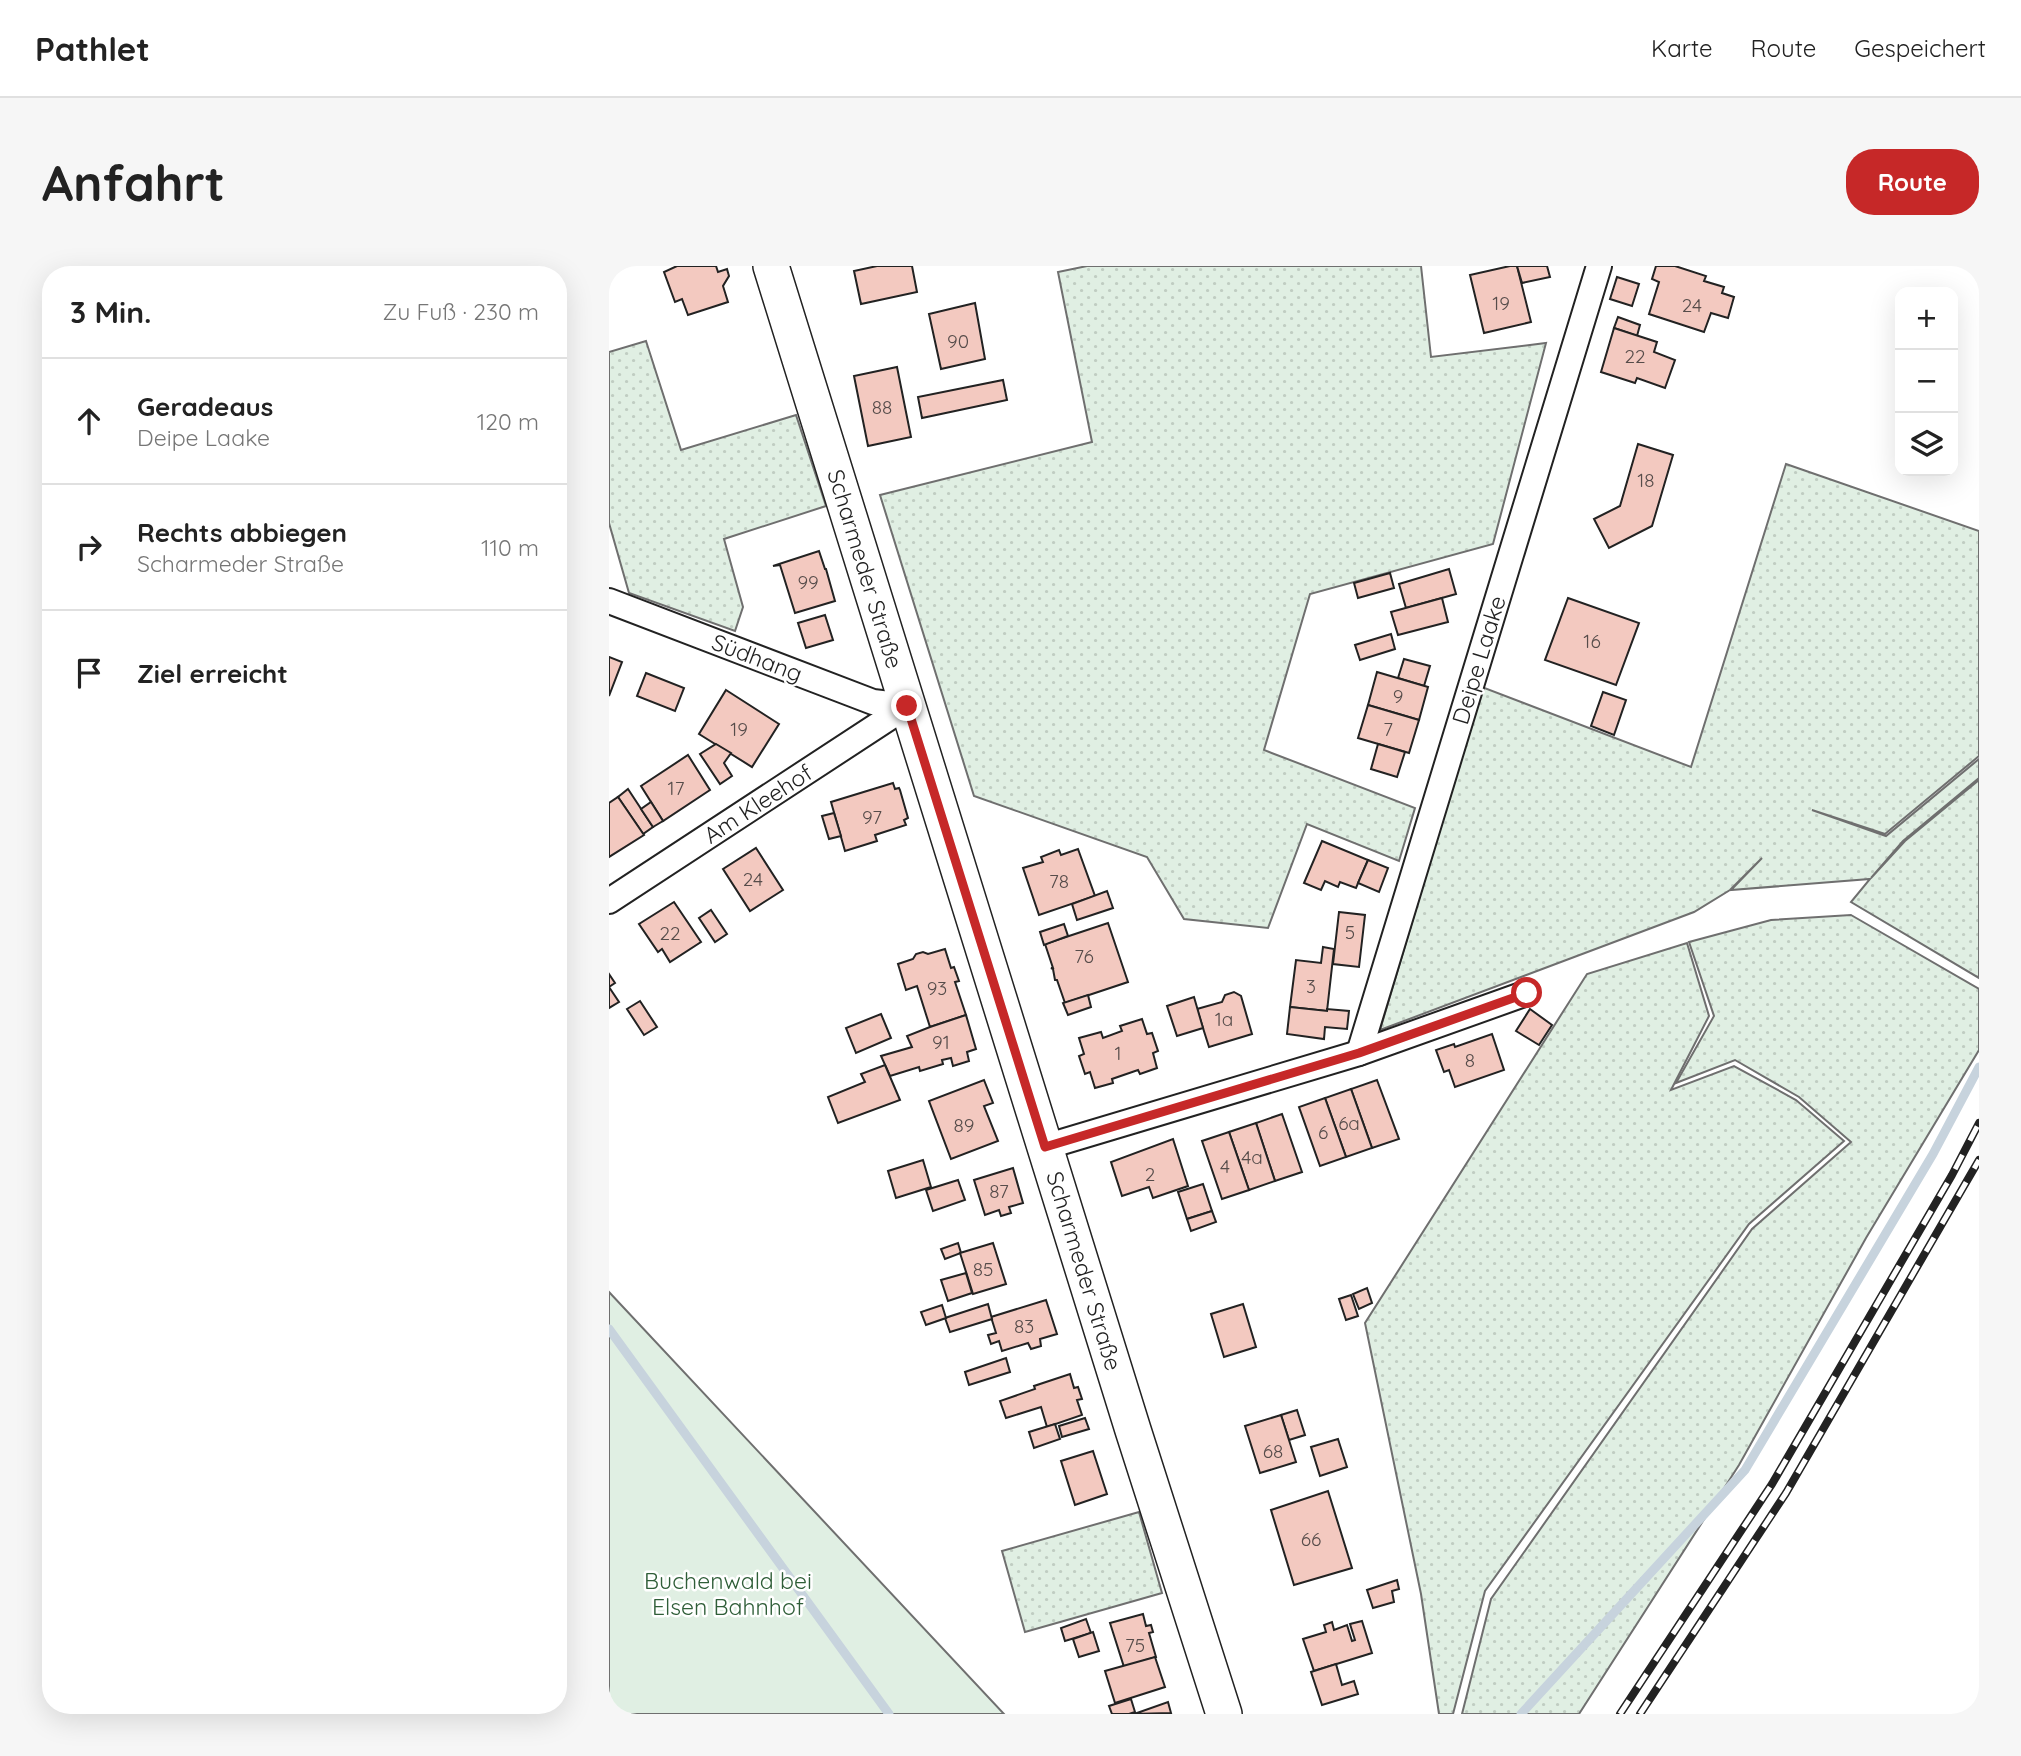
<!DOCTYPE html>
<html lang="de">
<head>
<meta charset="utf-8">
<style>
  :root { --surface:#fff; --page:#f6f6f6; --text:#222; --muted:#767676; --line:#e0e0e0; --accent:#c62828 }
  body { margin:0; font-family:Quicksand,sans-serif; background:var(--page); color:var(--text) }
  .controls { position:absolute; right:21px; top:21px; display:grid; overflow:hidden; border-radius:14px; box-shadow:0 7px 28px #0002 }
  .controls button { width:63px; height:63px; display:grid; place-items:center; padding:0; border:0; border-bottom:2px solid var(--line); background:var(--surface); color:var(--text); font:35px sans-serif }
  .stop { position:absolute; width:21px; height:21px; margin:-16px; border:5px solid #c62828; border-radius:50%; background:#fff }
  .stop.end { background:#c62828; border-color:#fff; box-shadow:0 2px 7px #0008 }
  .list { margin:0; padding:0; list-style:none }
  h2 { display:flex; justify-content:space-between; align-items:center; height:91px; margin:0; padding:0 28px; font-size:30px }
  h2 small { font-size:23px; font-weight:400; color:var(--muted) }
  .list li { display:grid; grid-template-columns:46px 1fr auto; gap:21px; align-items:center; box-sizing:border-box; height:126px; padding:0 28px; border-top:2px solid var(--line) }
  .list b { display:block; font-size:26px; white-space:nowrap }
  .list p { margin:0; font-size:23px; white-space:nowrap; color:var(--muted) }
  .list em { font-size:23px; font-style:normal; color:var(--muted) }
  .icon { flex:none; width:38px; height:38px; fill:none; stroke:currentColor; stroke-width:2; stroke-linecap:round; stroke-linejoin:round }
  .map { position:relative; flex:none; width:1370px; height:1448px; overflow:hidden; border-radius:28px }
  header { display:flex; align-items:center; gap:42px; box-sizing:border-box; height:98px; padding:0 35px; background:var(--surface); border-bottom:2px solid var(--line) }
  header strong { font-size:33px }
  nav { display:flex; gap:38px; margin-inline-start:auto; font-size:24px }
  .intro { display:flex; align-items:center; justify-content:space-between; box-sizing:border-box; height:168px; padding:0 42px }
  h1 { margin:0; font-size:49px }
  .button { padding:18px 32px; border-radius:28px; background:var(--accent); color:#fff; font-size:24px; font-weight:700 }
  main { display:flex; gap:42px; padding:0 42px }
  aside { flex:1; background:var(--surface); border-radius:28px; box-shadow:0 7px 28px #0002 }
  .map>svg:first-child { display:block }
  .grass { fill:url(#grass-dots); stroke:#6f6f6f; stroke-width:2 }
  .green { fill:#e0efe3; stroke:#6f6f6f; stroke-width:2 }
  .lines { fill:none; stroke-linecap:round; stroke-linejoin:round }
  .stream { stroke:#c7d3dd; stroke-width:9 }
  .building { fill:#f3c9c0; stroke:#222; stroke-width:2 }
  .street-casing { stroke:#222; stroke-width:28 }
  .secondary-casing { stroke:#222; stroke-width:38 }
  .street { stroke:#fff; stroke-width:24 }
  .secondary { stroke:#fff; stroke-width:35 }
  .rail-casing { stroke:#222; stroke-width:8 }
  .rail { stroke:#fff; stroke-width:5; stroke-dasharray:16; stroke-linecap:butt }
  .route { stroke:#c62828; stroke-width:9 }
  .labels { text-anchor:middle; stroke-width:5; stroke-linejoin:round; paint-order:stroke }
  .number-label { font-size:19px; fill:#564c4a }
  .street-label { font-size:23px; fill:#222; stroke:#fff }
  .park-label { font-size:23px; fill:#2f5e38; stroke:#fff }
</style>
</head>
<body>
<header>
<strong>Pathlet</strong>
<nav><a>Karte</a><a>Route</a><a>Gespeichert</a></nav>
</header>
<div class="intro"><h1>Anfahrt</h1><a class="button">Route</a></div>
<main>
<aside>
<h2>3 Min.<small>Zu Fuß · 230 m</small></h2>
<ul class="list">
<li><svg class="icon" aria-label="ahead" viewBox="0 0 24 24"><path d="M12 20V5M6 11l6-6 6 6"/></svg><div><b>Geradeaus</b><p>Deipe Laake</p></div><em>120 m</em></li>
<li><svg class="icon" aria-label="right" viewBox="0 0 24 24"><path d="M7 20v-9h11M14 6l5 5-5 5"/></svg><div><b>Rechts abbiegen</b><p>Scharmeder Straße</p></div><em>110 m</em></li>
<li><svg class="icon" aria-label="arrive" viewBox="0 0 24 24"><path d="M6 21V4h12l-3 4 3 4H6"/></svg><div><b>Ziel erreicht</b></div></li>
</ul>
</aside>
<div class="map">
<svg width="1370" height="1448" viewBox="0 0 1370 1448">
  <defs>
    <pattern id="grass-dots" width="8" height="8" patternUnits="userSpaceOnUse" patternTransform="scale(1.75)"><rect width="8" height="8" fill="#e0efe3"/><path d="M2 2h.1M6 6h.1" fill="none" stroke="#c0cdc2" stroke-width="1.8" stroke-linecap="round"/></pattern>
  </defs>
  <rect width="100%" height="100%" fill="#fff"/>
  <g class="grass">
    <polygon points="478,0 812,0 822,91 937,77 884,278 701,328 655,484 806,542 790,595 698,558 659,662 575,653 538,591 365,530 271,229 483,176 449,6"/>
    <polygon points="37,75 72,184 187,149 217,240 115,273 134,341 126,365 20,327 0,257 0,86"/>
    <polygon points="1177,198 1370,265 1370,490 1276,568 1203,544 1277,570 1370,493 1370,512 1294,575 1262,612 1296,575 1370,514 1370,712 1242,636 1261,613 1122,624 1153,592 1121,624 1085,646 771,764 873,421 1082,501"/>
    <polygon points="1242,649 1370,723 1370,784 1257,972 1130,1199 970,1448 853,1448 882,1333 1143,963 1242,876 1190,831 1126,794 1067,817 1105,750 1080,676 1162,654"/>
    <polygon points="1078,677 1100,750 1062,824 1125,800 1187,834 1235,875 1140,958 876,1325 844,1448 830,1448 812,1328 756,1057 978,708"/>
    <polygon points="530,1246 553,1327 416,1366 393,1285"/>
  </g>
  <polygon class="green" points="0,1026 395,1448 0,1448"/>
  <g class="lines">
    <g class="stream">
      <polyline points="0,1063 280,1448"/>
      <polyline points="912,1448 1136,1204 1324,888 1370,801"/>
    </g>
  </g>
  <g class="building">
    <polygon points="68,0 107,0 109,6 118,3 120,10 114,20 119,36 79,49 73,33 66,36 55,6"/>
    <polygon points="268,0 303,0 308,26 252,38 245,5"/>
    <polygon points="901,0 908,0 922,56 875,67 861,9"/>
    <polygon points="908,0 938,0 941,11 913,17"/>
    <polygon points="1047,0 1066,0 1097,10 1095,15 1115,21 1113,27 1125,31 1119,52 1102,47 1095,66 1040,48 1050,16 1043,13"/>
    <polygon points="1008,11 1030,18 1023,40 1001,33"/>
    <polygon points="366,37 376,93 332,103 320,48"/>
    <polygon points="1009,51 1031,59 1028,70 1005,62"/>
    <polygon points="1005,62 1048,76 1045,86 1066,94 1056,122 1028,112 1026,117 992,106"/>
    <polygon points="288,101 302,171 259,180 245,110"/>
    <polygon points="394,114 398,134 313,152 309,131"/>
    <polygon points="1029,178 1064,189 1043,260 1000,282 985,253 1011,240"/>
    <polygon points="210,285 216,303 217,303 226,335 186,347 171,299 164,300"/>
    <polygon points="840,303 847,328 797,342 790,318"/>
    <polygon points="781,307 785,322 749,332 745,317"/>
    <polygon points="833,332 839,356 789,369 782,346"/>
    <polygon points="959,332 1030,357 1007,419 936,394"/>
    <polygon points="216,349 224,374 197,382 189,357"/>
    <polygon points="782,368 786,383 751,394 746,379"/>
    <polygon points="0,391 13,396 0,430"/>
    <polygon points="795,393 821,400 815,420 789,412"/>
    <polygon points="768,406 819,421 810,454 759,439"/>
    <polygon points="37,407 75,422 66,445 28,430"/>
    <polygon points="117,424 170,458 143,501 90,468"/>
    <polygon points="994,426 1017,434 1005,469 982,460"/>
    <polygon points="759,439 810,454 800,487 749,472"/>
    <polygon points="107,478 122,487 115,497 123,510 111,518 91,488"/>
    <polygon points="769,478 796,486 788,511 762,503"/>
    <polygon points="79,489 101,524 54,555 32,520"/>
    <polygon points="284,517 286,523 290,522 291,524 299,552 295,554 297,559 266,569 268,575 236,585 222,536"/>
    <polygon points="19,523 44,561 34,568 9,531"/>
    <polygon points="9,531 35,569 0,591 0,537"/>
    <polygon points="42,536 54,555 44,561 32,543"/>
    <polygon points="225,547 232,570 220,573 213,550"/>
    <polygon points="713,575 759,594 747,622 731,616 729,621 716,615 712,624 695,617"/>
    <polygon points="147,582 174,624 141,645 114,603"/>
    <polygon points="469,583 486,630 430,649 414,602 434,596 432,591 450,584 452,589"/>
    <polygon points="759,594 779,602 770,626 749,617"/>
    <polygon points="498,625 504,642 468,654 463,638"/>
    <polygon points="65,636 92,676 61,696 53,683 49,686 30,658"/>
    <polygon points="102,644 118,668 106,676 90,652"/>
    <polygon points="730,646 756,649 750,701 724,698"/>
    <polygon points="499,657 519,716 456,737 448,714 446,714 444,703 442,702 444,702 436,678"/>
    <polygon points="455,658 459,670 435,679 431,666"/>
    <polygon points="714,681 725,683 718,745 681,741 687,694 712,697"/>
    <polygon points="336,683 342,702 345,701 350,715 346,716 357,749 321,761 308,720 297,724 289,698 304,693 307,688 314,686 319,688"/>
    <polygon points="0,708 6,717 0,721 10,736 0,742"/>
    <polygon points="625,726 632,730 643,768 600,781 588,743 613,736 616,729"/>
    <polygon points="479,729 482,741 459,749 454,737"/>
    <polygon points="585,731 594,762 568,770 558,740"/>
    <polygon points="31,735 48,761 35,769 18,743"/>
    <polygon points="681,741 718,745 718,743 740,745 738,763 716,761 715,773 678,768"/>
    <polygon points="921,743 943,759 930,779 907,765"/>
    <polygon points="272,748 282,772 247,787 237,762"/>
    <polygon points="357,749 367,783 358,786 360,795 344,800 342,792 333,794 334,798 311,805 310,801 281,810 272,790 303,781 298,770 321,761"/>
    <polygon points="533,753 538,768 543,767 549,785 544,787 548,802 531,808 529,804 503,813 504,817 486,822 481,806 476,808 470,790 475,788 470,772 492,766 494,772 513,765 511,760"/>
    <polygon points="883,768 895,804 846,821 840,804 835,806 827,784 845,778 846,781"/>
    <polygon points="276,799 291,834 229,857 219,831 256,816 252,808"/>
    <polygon points="375,814 384,837 375,840 389,875 342,893 320,835"/>
    <polygon points="768,814 790,873 763,882 742,823"/>
    <polygon points="742,823 763,882 737,891 716,832"/>
    <polygon points="716,832 737,891 711,900 690,841"/>
    <polygon points="673,848 693,906 666,915 647,857"/>
    <polygon points="647,857 666,915 640,924 620,866"/>
    <polygon points="620,866 640,924 613,933 593,875"/>
    <polygon points="564,873 579,920 544,932 540,921 513,930 502,896"/>
    <polygon points="314,894 322,921 287,932 279,905"/>
    <polygon points="404,902 414,937 400,941 402,947 392,950 390,944 376,949 365,914"/>
    <polygon points="349,914 356,934 324,945 317,924"/>
    <polygon points="594,918 603,945 578,953 569,926"/>
    <polygon points="603,945 607,956 582,965 578,953"/>
    <polygon points="349,977 352,987 336,993 332,983"/>
    <polygon points="384,977 397,1018 364,1028 351,987"/>
    <polygon points="357,1007 363,1027 339,1035 332,1014"/>
    <polygon points="758,1022 763,1037 750,1043 744,1028"/>
    <polygon points="742,1029 749,1050 737,1054 730,1033"/>
    <polygon points="437,1034 448,1068 431,1073 432,1080 422,1083 419,1077 393,1085 390,1075 382,1078 379,1069 387,1067 382,1051"/>
    <polygon points="379,1038 383,1053 341,1066 336,1052"/>
    <polygon points="634,1038 647,1081 615,1091 602,1048"/>
    <polygon points="333,1039 337,1052 317,1059 312,1046"/>
    <polygon points="397,1092 401,1106 360,1119 356,1106"/>
    <polygon points="461,1108 465,1122 469,1121 473,1133 468,1134 473,1149 438,1161 432,1141 397,1152 391,1135 426,1123 425,1120"/>
    <polygon points="688,1144 696,1169 680,1174 672,1149"/>
    <polygon points="672,1149 687,1196 651,1207 636,1160"/>
    <polygon points="476,1152 480,1163 453,1171 450,1160"/>
    <polygon points="446,1158 451,1173 425,1182 420,1166"/>
    <polygon points="729,1173 738,1201 711,1210 702,1181"/>
    <polygon points="484,1185 498,1228 466,1239 452,1195"/>
    <polygon points="719,1225 743,1302 685,1319 662,1244"/>
    <polygon points="788,1314 790,1323 783,1325 785,1336 764,1342 758,1324"/>
    <polygon points="534,1348 537,1360 542,1359 544,1366 540,1367 547,1391 515,1401 501,1357"/>
    <polygon points="477,1353 482,1367 456,1375 452,1362"/>
    <polygon points="753,1355 763,1387 705,1405 694,1373 717,1366 715,1359 723,1356 725,1364 738,1359 743,1375 746,1374 741,1358"/>
    <polygon points="484,1366 490,1385 470,1391 464,1373"/>
    <polygon points="546,1391 556,1421 506,1437 496,1405"/>
    <polygon points="727,1398 733,1419 745,1415 749,1428 713,1439 702,1406"/>
    <polygon points="522,1433 526,1446 520,1448 503,1448 500,1440"/>
    <polygon points="559,1436 562,1447 523,1448 528,1447"/>
  </g>
  <g class="lines">
    <defs>
      <g id="street">
        <polyline points="0,335 264,436 298,440"/>
        <polyline points="0,635 298,440"/>
        <polyline points="750,787 990,0"/>
        <polyline points="436,881 750,787 918,727"/>
      </g>
      <polyline id="secondary" points="162,0 524,1164 615,1448"/>
    </defs>
    <use href="#street" class="street-casing"/>
    <use href="#secondary" class="secondary-casing"/>
    <use href="#street" class="street"/>
    <use href="#secondary" class="secondary"/>
    <defs>
      <g id="rail">
        <polyline points="1011,1448 1163,1218 1343,909 1370,857"/>
        <polyline points="1031,1448 1177,1227 1370,894"/>
      </g>
    </defs>
    <use href="#rail" class="rail-casing"/>
    <use href="#rail" class="rail"/>
  </g>
  <g class="lines">
    <polyline class="route" points="298,440 436,881 750,787 918,727"/>
  </g>
  <g class="labels">
    <g class="number-label">
      <text x="892" y="44">19</text>
      <text x="1083" y="46">24</text>
      <text x="349" y="82">90</text>
      <text x="1026" y="97">22</text>
      <text x="273" y="148">88</text>
      <text x="1037" y="221">18</text>
      <text x="199" y="323">99</text>
      <text x="983" y="382">16</text>
      <text x="789" y="437">9</text>
      <text x="130" y="470">19</text>
      <text x="779" y="470">7</text>
      <text x="67" y="529">17</text>
      <text x="263" y="558">97</text>
      <text x="144" y="620">24</text>
      <text x="450" y="622">78</text>
      <text x="741" y="673">5</text>
      <text x="61" y="674">22</text>
      <text x="475" y="697">76</text>
      <text x="702" y="727">3</text>
      <text x="328" y="729">93</text>
      <text x="615" y="760">1a</text>
      <text x="332" y="783">91</text>
      <text x="509" y="794">1</text>
      <text x="861" y="801">8</text>
      <text x="740" y="864">6a</text>
      <text x="355" y="866">89</text>
      <text x="714" y="873">6</text>
      <text x="643" y="898">4a</text>
      <text x="616" y="907">4</text>
      <text x="541" y="915">2</text>
      <text x="390" y="932">87</text>
      <text x="374" y="1010">85</text>
      <text x="415" y="1067">83</text>
      <text x="664" y="1192">68</text>
      <text x="702" y="1280">66</text>
      <text x="526" y="1386">75</text>
    </g>
    <g class="street-label">
      <text transform="translate(256 303) rotate(73)" y="8">Scharmeder Straße</text>
      <text transform="translate(148 392) rotate(21)" y="8">Südhang</text>
      <text transform="translate(870 394) rotate(-73)" y="8">Deipe Laake</text>
      <text transform="translate(149 538) rotate(-33)" y="8">Am Kleehof</text>
      <text transform="translate(475 1005) rotate(73)" y="8">Scharmeder Straße</text>
    </g>
    <g class="park-label">
      <text x="119" y="1323">Buchenwald bei<tspan x="119" dy="26">Elsen Bahnhof</tspan></text>
    </g>
  </g>
</svg>
<div class="controls">
<button>+</button>
<button>−</button>
<button><svg class="icon" aria-label="layers" viewBox="0 0 24 24"><path d="M12 4l9 5-9 5-9-5zM3 14l9 5 9-5"/></svg></button>
</div>
<div class="stop" style="left:918px;top:727px"></div>
<div class="stop end" style="left:298px;top:440px"></div>
</div>
</main>
</body>
</html>
